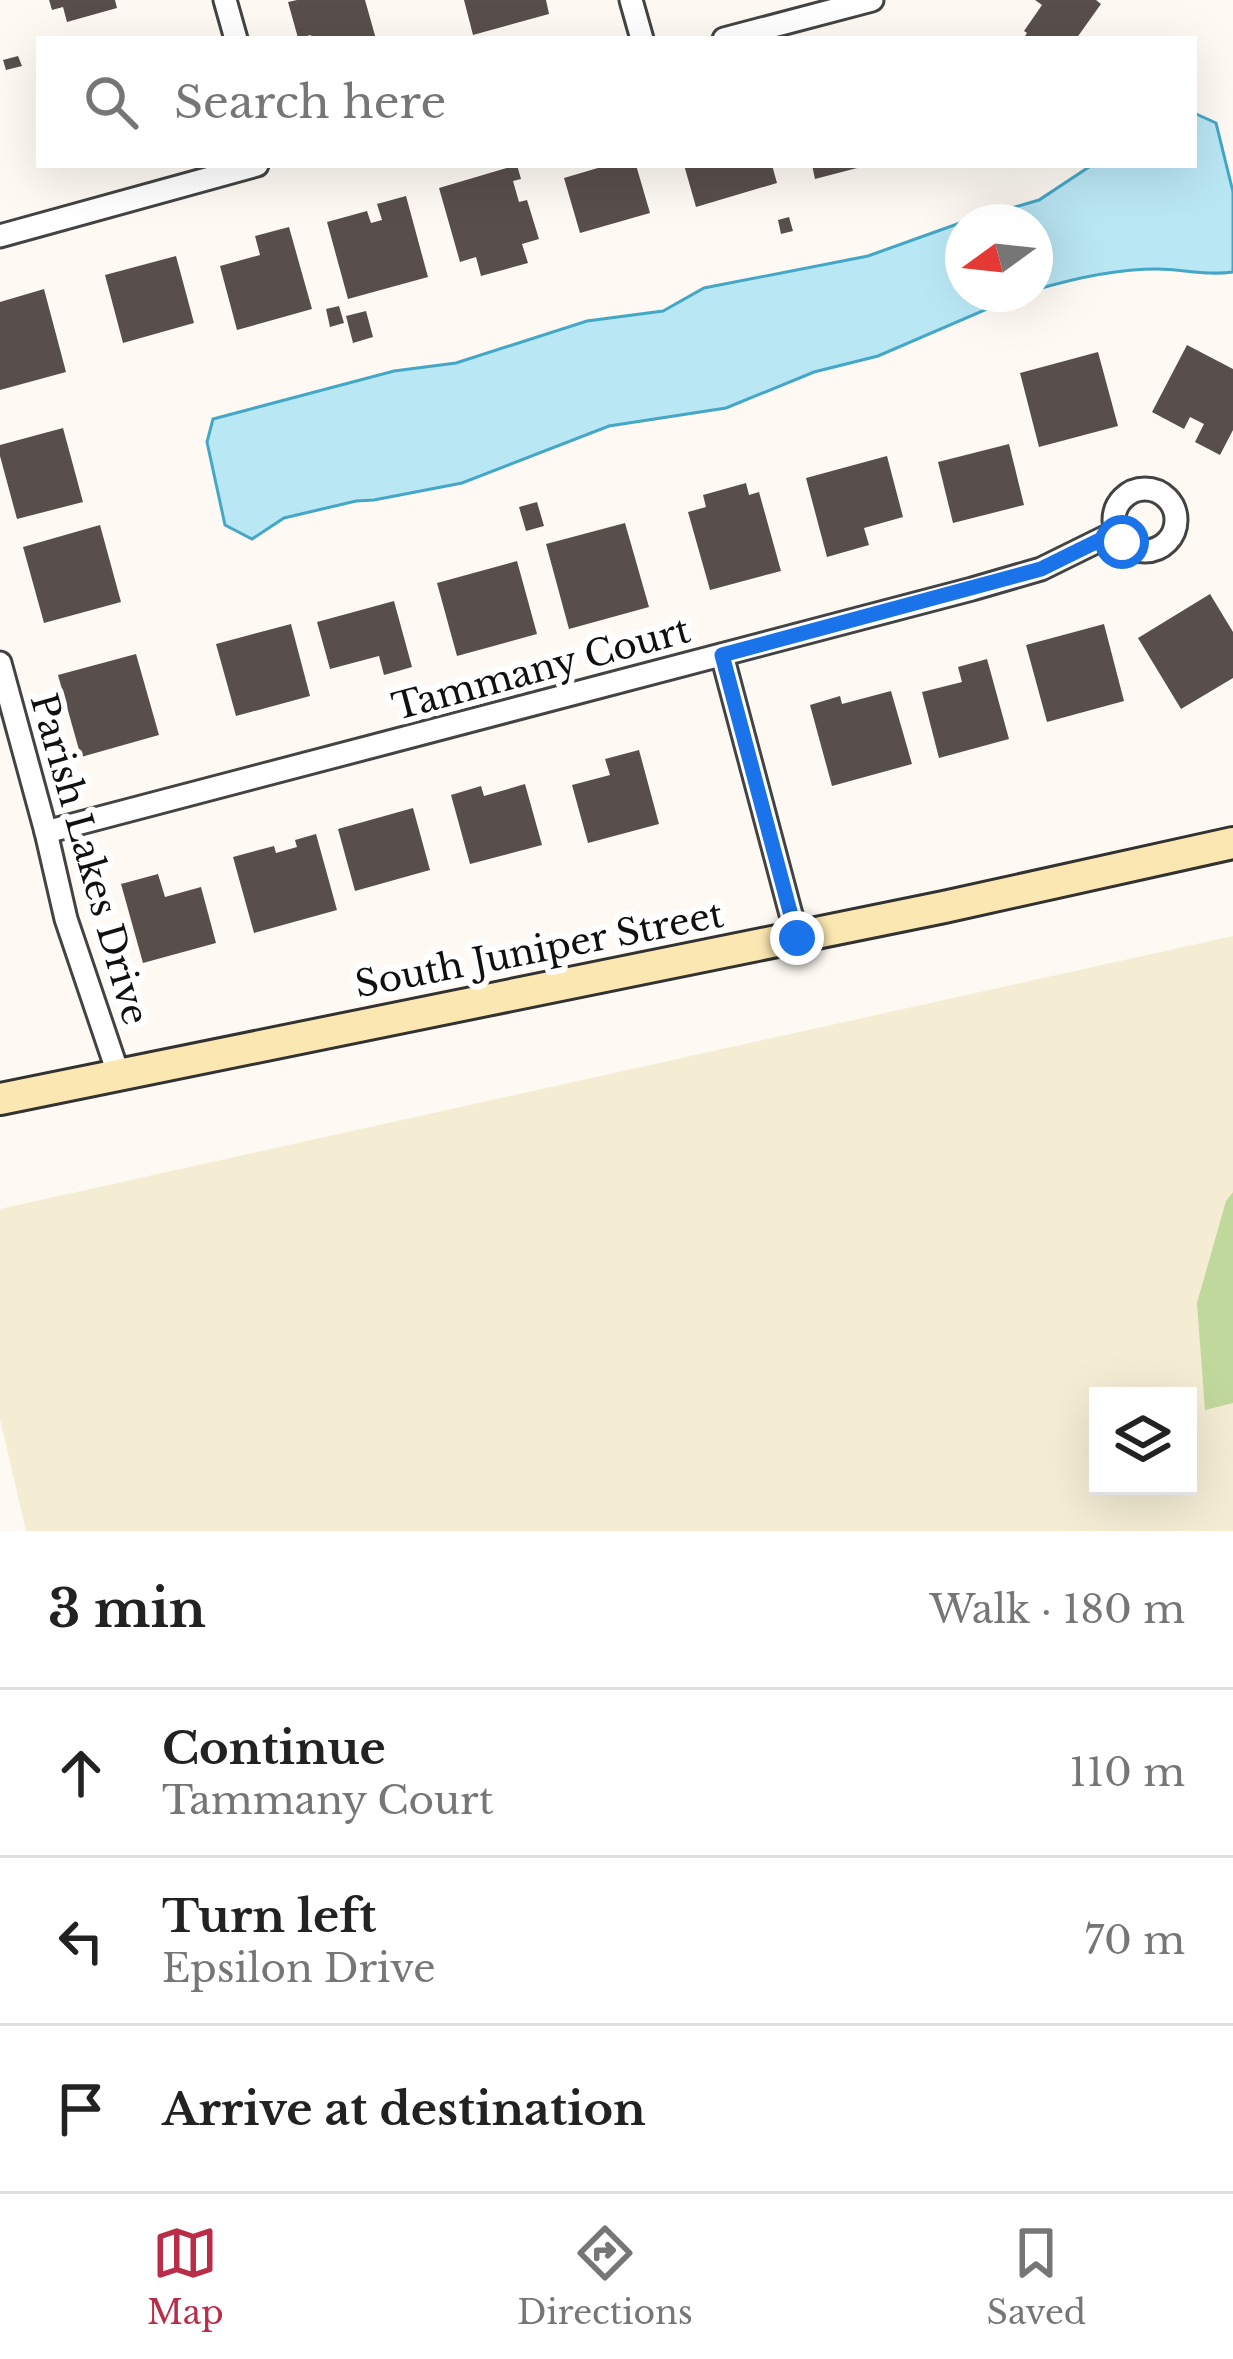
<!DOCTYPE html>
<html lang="en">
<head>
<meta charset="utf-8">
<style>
  :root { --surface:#fff; --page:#f2f2f2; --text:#222; --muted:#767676; --line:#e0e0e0; --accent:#ba2d49 }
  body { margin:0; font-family:"Libre Baskerville",serif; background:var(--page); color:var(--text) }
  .controls { position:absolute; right:36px; bottom:36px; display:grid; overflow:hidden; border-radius:0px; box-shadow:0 12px 48px #0002 }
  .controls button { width:108px; height:108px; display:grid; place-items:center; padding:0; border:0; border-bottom:3px solid var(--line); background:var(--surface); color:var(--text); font:60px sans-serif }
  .compass { position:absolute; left:945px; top:204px; width:108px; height:108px; border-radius:50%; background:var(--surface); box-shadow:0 12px 48px #0002; rotate:255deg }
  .stop { position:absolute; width:36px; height:36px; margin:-27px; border:9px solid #1a73e8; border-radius:50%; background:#fff }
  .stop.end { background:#1a73e8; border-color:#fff; box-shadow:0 3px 12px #0008 }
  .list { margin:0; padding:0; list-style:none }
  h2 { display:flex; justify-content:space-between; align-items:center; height:156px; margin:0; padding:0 48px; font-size:51px }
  h2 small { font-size:39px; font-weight:400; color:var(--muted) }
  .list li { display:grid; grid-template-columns:78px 1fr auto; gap:36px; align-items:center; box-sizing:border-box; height:168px; padding:0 48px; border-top:3px solid var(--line) }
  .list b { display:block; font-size:45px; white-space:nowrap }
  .list p { margin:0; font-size:39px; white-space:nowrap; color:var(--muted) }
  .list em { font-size:39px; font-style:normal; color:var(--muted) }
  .icon { flex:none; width:66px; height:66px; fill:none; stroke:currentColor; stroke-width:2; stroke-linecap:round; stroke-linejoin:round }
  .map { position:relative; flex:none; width:1233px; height:1531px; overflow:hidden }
  .search { position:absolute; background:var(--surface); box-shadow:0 12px 48px #0002; left:36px; right:36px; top:36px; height:132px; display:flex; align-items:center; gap:30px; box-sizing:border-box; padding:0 42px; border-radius:0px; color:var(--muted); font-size:45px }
  .sheet { height:660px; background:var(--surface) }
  nav { display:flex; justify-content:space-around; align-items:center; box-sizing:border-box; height:168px; border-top:3px solid var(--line); background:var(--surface); font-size:33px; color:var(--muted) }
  nav a { display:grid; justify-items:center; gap:6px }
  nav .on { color:var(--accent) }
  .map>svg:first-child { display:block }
  .farmland { fill:#f4ecd3; fill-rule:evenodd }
  .forest { fill:#c1d89d }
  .water { fill:#bae7f4; stroke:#44a7c7; stroke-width:3 }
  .building { fill:#584f4c }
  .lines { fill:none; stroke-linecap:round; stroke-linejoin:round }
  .street-casing { stroke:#434343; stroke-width:27 }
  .secondary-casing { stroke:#323232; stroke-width:36 }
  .street { stroke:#fff; stroke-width:21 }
  .secondary { stroke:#fbe7b1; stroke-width:30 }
  .route { stroke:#1a73e8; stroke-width:15 }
  .labels { text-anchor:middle; stroke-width:12; stroke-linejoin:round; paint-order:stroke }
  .street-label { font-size:36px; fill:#101010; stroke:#fff }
</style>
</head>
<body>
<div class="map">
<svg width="1233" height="1531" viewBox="0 0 1233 1531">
  <rect width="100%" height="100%" fill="#fefaf3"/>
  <path class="farmland" d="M1233,936V1192L1226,1201L1205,1409L1233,1403V1531H26L0,1419V1209ZM1098,1396H1188V1486H1098Z"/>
  <polygon class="forest" points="1233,1192 1233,1403 1205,1410 1197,1303 1226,1201"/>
  <g class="water">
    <path d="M1194,113L1216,123L1233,192V272C1207,276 1183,269 1157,269C1115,269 1075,278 1035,290V222H964L1039,200L1092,165H1194Z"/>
    <polygon points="963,222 963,294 1022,294 878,356 814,372 726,408 609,426 462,483 374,500 356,501 284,518 252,539 225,525 207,442 213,419 394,371 456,363 587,321 663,311 704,288 868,256"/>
  </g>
  <g class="building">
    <polygon points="49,0 115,0 117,8 67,22 63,7 52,10"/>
    <polygon points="297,0 365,0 376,39 312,39 311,35 298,38 288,2"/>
    <polygon points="464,0 546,0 549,14 473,35"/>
    <polygon points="1035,0 1096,0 1101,4 1076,39 1023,39 1027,33 1024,31 1042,5"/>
    <polygon points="18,56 22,66 6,70 3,60"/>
    <polygon points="517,165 521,179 513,181 519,202 527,200 539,239 522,244 528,263 481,276 476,257 460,262 439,188"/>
    <polygon points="608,165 636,165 650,213 580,233 564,178"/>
    <polygon points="684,165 772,165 777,183 696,207"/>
    <polygon points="812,165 861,165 861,167 815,179"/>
    <polygon points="406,196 428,277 348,299 327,222 367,211 371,223 382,220 377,204"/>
    <polygon points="789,217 793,231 781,234 778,220"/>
    <polygon points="289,227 312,309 237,330 220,266 260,255 255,236"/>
    <polygon points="176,256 194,323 123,343 105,275"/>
    <polygon points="44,289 66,372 0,390 0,302"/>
    <polygon points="339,306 344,323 330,327 326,309"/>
    <polygon points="366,311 373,337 353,343 346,316"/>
    <polygon points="1187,345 1233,369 1233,430 1220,455 1195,442 1204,424 1190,417 1184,429 1152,412"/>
    <polygon points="1098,352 1118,426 1039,447 1020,373"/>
    <polygon points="63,428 83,502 17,519 0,456 0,445"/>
    <polygon points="1009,444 1024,505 953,523 938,462"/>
    <polygon points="887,456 903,517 864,528 869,545 827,557 806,478"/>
    <polygon points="746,483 749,495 759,492 781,571 710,590 688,512 706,507 703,495"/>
    <polygon points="537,502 544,526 526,531 519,507"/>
    <polygon points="625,523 649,607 569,629 546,544"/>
    <polygon points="100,525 121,602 44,623 23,547"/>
    <polygon points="517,561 537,634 457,656 437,583"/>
    <polygon points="1210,594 1233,632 1233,678 1181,709 1138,638"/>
    <polygon points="394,601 412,667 384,675 379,656 330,669 317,622"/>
    <polygon points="291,624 310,696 236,716 216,644"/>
    <polygon points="1104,624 1124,701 1047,722 1026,645"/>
    <polygon points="136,654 159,735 81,757 58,675"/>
    <polygon points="987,659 1009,739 939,758 922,692 962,682 958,667"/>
    <polygon points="891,691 912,764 832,786 810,705 840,696 842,704"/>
    <polygon points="639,750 659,824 588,843 572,785 610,775 605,759"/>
    <polygon points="525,784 542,845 470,864 451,795 481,786 484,796"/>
    <polygon points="413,808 430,870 355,891 338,829"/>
    <polygon points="316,834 337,910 254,933 233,857 274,846 276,853 297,847 295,840"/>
    <polygon points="158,874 165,897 201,887 216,943 143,963 121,884"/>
  </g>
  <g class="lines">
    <defs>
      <g id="street">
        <polyline points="225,0 236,39"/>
        <polyline points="631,0 642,39"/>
        <polyline points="724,39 872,0"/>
        <polyline points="0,236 257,165"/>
        <circle cx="1145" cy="520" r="31"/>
        <polyline points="722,655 797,937"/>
        <polyline points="0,663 46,832 66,919 118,1073"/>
        <polyline points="46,832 972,589 1041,569 1116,532"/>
      </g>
      <polyline id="secondary" points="0,1099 944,907 1233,843"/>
    </defs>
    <use href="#street" class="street-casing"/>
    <use href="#secondary" class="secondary-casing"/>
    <use href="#street" class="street"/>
    <use href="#secondary" class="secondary"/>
  </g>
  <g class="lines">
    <polyline class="route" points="797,938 722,655 1041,569 1116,532 1122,542"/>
  </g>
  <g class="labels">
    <g class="street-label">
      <text transform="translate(541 668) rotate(-15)" y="13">Tammany Court</text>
      <text transform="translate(90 859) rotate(74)" y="13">Parish Lakes Drive</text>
      <text transform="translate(539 949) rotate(-11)" y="13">South Juniper Street</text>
    </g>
  </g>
</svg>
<div class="controls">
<button><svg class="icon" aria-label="layers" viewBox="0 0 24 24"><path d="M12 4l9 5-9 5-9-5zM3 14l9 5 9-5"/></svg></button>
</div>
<svg class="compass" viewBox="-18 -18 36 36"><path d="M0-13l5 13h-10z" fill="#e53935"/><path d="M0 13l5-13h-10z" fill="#767676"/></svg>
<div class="stop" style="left:1122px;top:542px"></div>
<div class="stop end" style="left:797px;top:938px"></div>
<div class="search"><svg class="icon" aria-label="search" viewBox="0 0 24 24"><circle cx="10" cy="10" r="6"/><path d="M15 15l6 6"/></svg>Search here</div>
</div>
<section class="sheet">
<h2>3 min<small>Walk · 180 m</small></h2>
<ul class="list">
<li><svg class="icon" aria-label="ahead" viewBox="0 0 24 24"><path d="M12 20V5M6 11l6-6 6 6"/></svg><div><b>Continue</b><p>Tammany Court</p></div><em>110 m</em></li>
<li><svg class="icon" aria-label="left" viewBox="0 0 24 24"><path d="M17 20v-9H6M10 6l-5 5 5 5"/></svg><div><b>Turn left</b><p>Epsilon Drive</p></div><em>70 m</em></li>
<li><svg class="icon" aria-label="arrive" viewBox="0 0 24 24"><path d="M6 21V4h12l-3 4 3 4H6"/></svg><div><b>Arrive at destination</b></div></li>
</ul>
</section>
<nav>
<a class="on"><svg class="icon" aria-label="map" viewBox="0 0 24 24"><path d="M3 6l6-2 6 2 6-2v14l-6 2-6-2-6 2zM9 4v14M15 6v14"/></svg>Map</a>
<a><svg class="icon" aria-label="directions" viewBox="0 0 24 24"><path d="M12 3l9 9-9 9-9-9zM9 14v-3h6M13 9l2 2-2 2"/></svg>Directions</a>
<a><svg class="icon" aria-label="saved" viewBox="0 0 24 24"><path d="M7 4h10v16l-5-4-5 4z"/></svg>Saved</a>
</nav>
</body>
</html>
